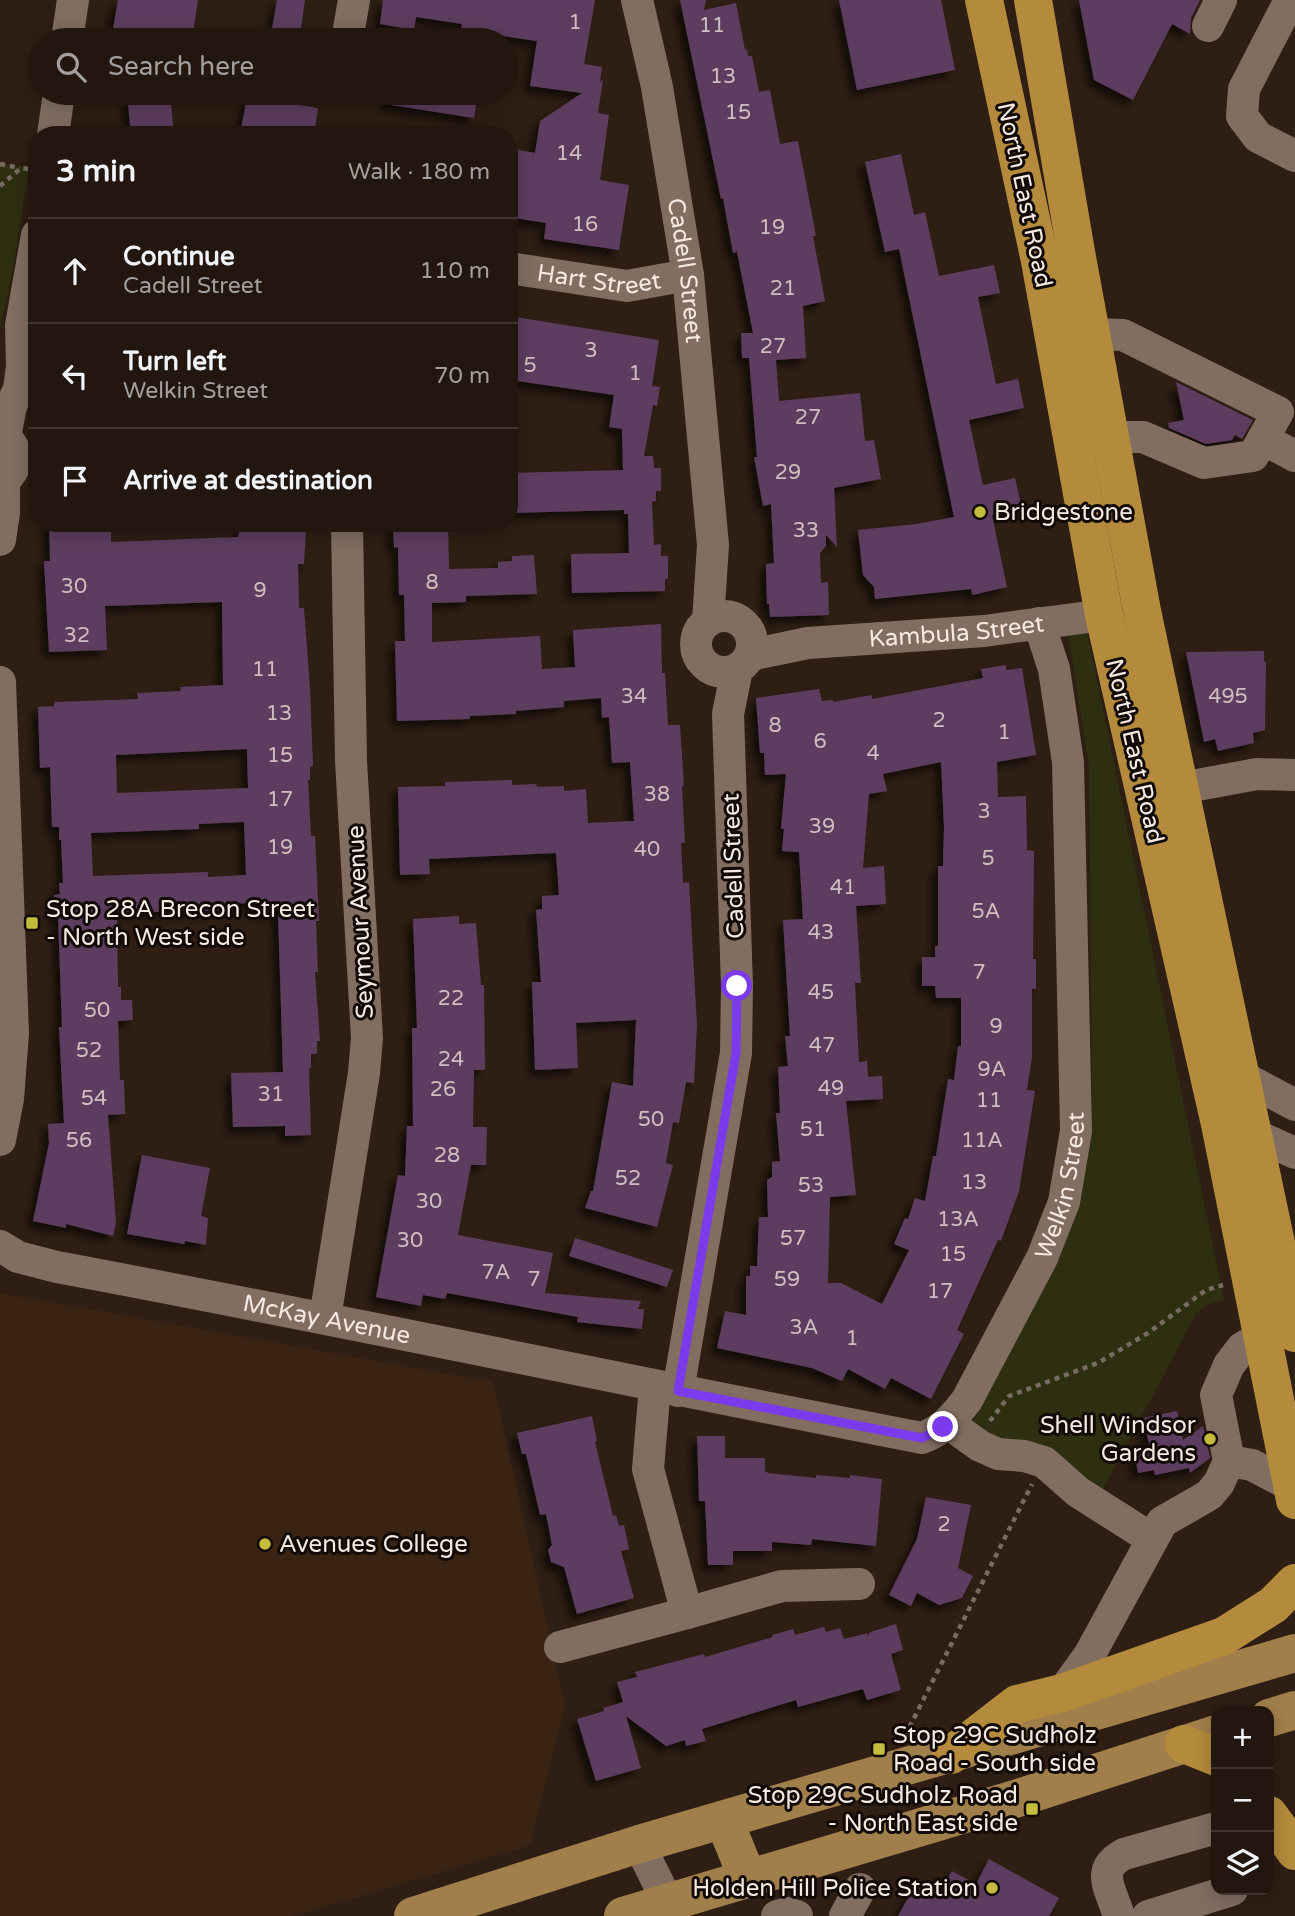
<!DOCTYPE html>
<html lang="en">
<head>
<meta charset="utf-8">
<style>
  :root { --surface:#22160e; --page:#2a1f17; --text:#f1f3f6; --muted:#a29f9e; --line:#3f352e }
  body { margin:0; font-family:"Varela Round",sans-serif; background:var(--page); color:var(--text) }
  .controls { position:absolute; right:21px; bottom:21px; display:grid; overflow:hidden; border-radius:14px; box-shadow:0 4px 18px #0003 }
  .controls button { width:63px; height:63px; display:grid; place-items:center; padding:0; border:0; border-bottom:2px solid var(--line); background:var(--surface); color:var(--text); font:35px sans-serif }
  .stop { position:absolute; width:21px; height:21px; margin:-16px; border:5px solid #7c3aed; border-radius:50%; background:#fff }
  .stop.end { background:#7c3aed; border-color:#fff; box-shadow:0 2px 7px #0008 }
  .list { margin:0; padding:0; list-style:none }
  h2 { display:flex; justify-content:space-between; align-items:center; height:91px; margin:0; padding:0 28px; font-size:30px }
  h2 small { font-size:23px; font-weight:400; color:var(--muted) }
  .list li { display:grid; grid-template-columns:46px 1fr auto; gap:21px; align-items:center; box-sizing:border-box; height:105px; padding:0 28px; border-top:2px solid var(--line) }
  .list b { display:block; font-size:26px; white-space:nowrap }
  .list p { margin:0; font-size:23px; white-space:nowrap; color:var(--muted) }
  .list em { font-size:23px; font-style:normal; color:var(--muted) }
  .icon { flex:none; width:38px; height:38px; fill:none; stroke:currentColor; stroke-width:2; stroke-linecap:round; stroke-linejoin:round }
  .map { position:relative; flex:none; width:1295px; height:1916px; overflow:hidden }
  .search { position:absolute; background:var(--surface); box-shadow:0 4px 18px #0003; left:28px; top:28px; width:490px; height:77px; display:flex; align-items:center; gap:18px; box-sizing:border-box; padding:0 24px; border-radius:38px; color:var(--muted); font-size:26px }
  .panel { position:absolute; background:var(--surface); box-shadow:0 4px 18px #0003; left:28px; top:126px; width:490px; height:406px; border-radius:28px }
  .map>svg:first-child { display:block }
  .built { fill:#392414 }
  .green { fill:#2e2f11 }
  .building { fill:#5c3e5f; fill-rule:evenodd; filter:url(#shadow) }
  .lines { fill:none; stroke-linecap:round; stroke-linejoin:round }
  .path { stroke:#796b61; stroke-width:4.5; stroke-dasharray:5 5; stroke-linecap:butt }
  .minor { stroke:#816e61; stroke-width:32 }
  .major { stroke:#a07f4b; stroke-width:38 }
  .highway { stroke:#b48b3c; stroke-width:38 }
  .route { stroke:#7c3aed; stroke-width:9 }
  .poi-dot { fill:#c5bc3d; stroke:#110a06; stroke-width:2.5 }
  .labels { text-anchor:middle; stroke-width:6; stroke-linejoin:round; paint-order:stroke }
  .number-label { font-size:21px; fill:#cfbec1 }
  .street-label { font-size:24px; fill:#f5e9e2; stroke:#110a06 }
  .poi-label { font-size:24px; fill:#f5e9e2; stroke:#110a06; text-anchor:start }
</style>
</head>
<body>
<div class="map">
<svg width="1295" height="1916" viewBox="0 0 1295 1916">
  <defs>
    <filter id="shadow"><feDropShadow dx="-6" dy="6" stdDeviation="3.5" flood-color="#0009"/></filter>
  </defs>
  <rect width="100%" height="100%" fill="#2e1e13"/>
  <polygon class="built" points="0,1293 493,1382 565,1706 530,1845 293,1916 0,1916"/>
  <g class="green">
    <polygon points="0,163 29,168 13,270 0,327"/>
    <polygon points="1086,627 1224,1300 1204,1306 1196,1314 1101,1493 1014,1445 970,1427 1035,1302 1083,1164 1092,1105 1089,766 1069,639 1071,634"/>
  </g>
  <g class="building">
    <polygon points="118,0 198,0 192,40 111,40"/>
    <polygon points="277,0 305,0 300,35 298,35 297,40 270,40"/>
    <polygon points="383,0 595,0 584,64 602,67 600,82 603,80 598,113 609,115 600,180 629,185 619,250 544,239 546,223 509,217 509,148 535,153 540,121 582,93 530,86 537,41 461,30 462,24 416,17 414,30 380,24"/>
    <polygon points="680,0 706,0 704,10 736,3 745,50 747,49 748,56 752,56 759,92 770,90 780,144 798,141 816,236 813,236 825,301 803,306 806,358 776,360 779,401 860,393 865,441 874,440 881,479 834,488 837,547 826,535 826,546 820,553 821,583 828,582 829,615 770,617 769,604 767,604 766,564 774,563 771,504 763,506 754,457 757,457 749,358 742,358 741,333 753,333 737,252 733,253 723,198 721,199"/>
    <polygon points="839,0 941,0 955,70 857,90"/>
    <polygon points="1079,0 1200,0 1191,18 1190,34 1172,24 1133,100 1094,80"/>
    <polygon points="127,93 170,93 174,135 131,135"/>
    <polygon points="386,93 478,93 474,118 385,104"/>
    <polygon points="247,97 318,108 314,135 240,135"/>
    <polygon points="901,154 914,215 925,212 939,276 994,265 1000,293 978,297 996,384 1018,379 1024,408 969,420 983,485 1015,478 1022,509 992,515 1007,587 972,595 971,589 875,599 874,587 863,575 858,530 917,524 954,517 899,249 885,252 865,162"/>
    <polygon points="509,316 659,340 652,386 660,387 657,406 653,405 644,456 653,456 654,468 661,468 661,491 656,491 656,501 652,502 654,545 661,544 661,556 668,556 668,579 665,579 665,591 572,593 571,554 629,553 628,514 624,514 624,510 509,513 509,473 623,470 622,429 609,427 614,395 510,380 516,345 509,344"/>
    <polygon points="1176,382 1253,420 1242,439 1235,435 1232,440 1206,444 1169,428 1168,423 1184,420"/>
    <path d="M49,523H111V542L238,537L241,523H302V530L306,529L304,564H298L299,608H304L310,688L313,766L310,767V780H308L311,836H315L319,921H316L318,972H315L320,1041H317V1054H311V1068H309L311,1135L285,1136V1126L233,1127L231,1073L283,1072L278,912L261,913L249,903L222,904V910L117,913L118,987H121V1000H132L133,1020L118,1021L120,1080H124L125,1114L108,1115L116,1223L113,1236L66,1224V1228L33,1221L49,1143L48,1124L64,1123L59,1027H62L58,917H55L54,895L60,894L59,883H63L61,840H59V827H52L50,767L40,768L38,707L54,706V702L138,699L137,693L181,691L180,687L223,685L222,602L105,606L107,650L49,652L44,561H50ZM247,749L248,788L117,793L116,755ZM244,822L246,875L208,877V872L93,876L91,833L199,829V824Z"/>
    <polygon points="393,523 448,523 449,569 498,568 498,562 512,561 512,556 534,555 537,594 466,596 466,602 432,603 432,642 540,636 542,669 575,667 573,630 661,624 662,673 665,673 668,725 680,725 684,786 682,786 685,843 681,843 683,883 689,882 697,1025 694,1083 686,1082 679,1123 673,1122 666,1163 673,1165 657,1227 585,1208 591,1191 593,1191 612,1082 633,1086 636,1020 576,1023 578,1068 535,1070 532,982 541,982 536,910 542,909 542,896 559,895 556,853 429,859 430,874 400,875 398,787 445,786 445,782 512,780 512,785 536,784 537,787 564,786 564,791 586,789 588,823 634,821 630,762 612,763 609,717 602,718 601,698 564,701 564,707 516,711 516,714 470,716 470,719 397,721 395,641 405,641 404,595 399,595 398,547 394,548"/>
    <polygon points="1264,651 1264,662 1266,662 1265,730 1253,733 1254,743 1218,751 1215,739 1204,742 1186,652"/>
    <path d="M1006,665V670L1022,668L1036,755L997,762L998,797L1026,796L1027,850L1034,851L1033,959H1036V989H1032V1057L1027,1090L1035,1091L1019,1191L1001,1241L998,1240L957,1330L964,1334L931,1399L891,1378L885,1389L848,1369L842,1381L812,1368L717,1348L725,1311L746,1315V1276H750V1266H757L759,1217H768L767,1180L772,1177V1162L780,1161L776,1113H780L778,1067L788,1066L785,1036H790L783,920L803,919L799,852L782,851L784,829H781L786,774L765,775L764,753H760L756,698L819,689L822,701L833,700V702L872,695V699L983,678L981,669ZM941,762L944,826L943,866H938V946H935V957H922V986H935L936,998H961V1046H958L954,1080L948,1079L936,1156H933L925,1201L915,1198L908,1219L905,1218L894,1244L909,1250L882,1304L841,1283H828L830,1197L856,1195L846,1101L883,1099L882,1076L868,1077L867,1061L859,1062L855,983H861L856,906L886,904L884,866L863,868L869,794L887,791L883,774Z"/>
    <polygon points="459,916 459,924 476,923 481,985 484,985 485,1070 474,1070 473,1127 487,1127 486,1165 471,1165 458,1235 553,1253 545,1293 641,1301 638,1309 644,1309 642,1329 577,1322 578,1317 447,1293 445,1299 423,1295 421,1306 376,1297 398,1175 405,1176 407,1126 413,1126 412,1028 417,1028 413,919"/>
    <polygon points="142,1155 210,1168 201,1216 208,1218 206,1245 185,1241 184,1244 127,1234"/>
    <polygon points="575,1238 673,1270 667,1287 569,1256"/>
    <polygon points="1177,1411 1183,1440 1203,1426 1210,1458 1190,1473 1189,1468 1155,1475 1154,1470 1138,1473 1134,1452 1150,1448 1143,1418"/>
    <polygon points="592,1416 597,1441 595,1442 613,1516 616,1515 619,1526 624,1525 629,1549 621,1551 634,1598 577,1614 564,1567 551,1562 548,1550 552,1545 546,1514 540,1515 526,1454 522,1454 517,1433"/>
    <polygon points="697,1436 725,1436 725,1458 765,1458 765,1471 768,1473 816,1478 816,1475 850,1478 850,1475 882,1479 876,1546 812,1539 811,1545 772,1542 772,1551 733,1551 733,1565 708,1565 705,1501 699,1501"/>
    <polygon points="926,1497 971,1505 958,1568 973,1576 962,1598 939,1605 917,1593 911,1606 889,1595 917,1539"/>
    <polygon points="896,1624 903,1650 891,1654 901,1690 867,1700 863,1689 798,1707 796,1700 702,1729 706,1741 686,1746 685,1740 666,1746 626,1716 641,1768 596,1781 577,1719 604,1711 603,1708 623,1702 617,1682 637,1677 635,1672 704,1654 705,1657 773,1637 772,1635 793,1629 795,1635 824,1627 826,1632 840,1628 844,1639 868,1633 867,1637 870,1632"/>
    <polygon points="989,1859 1059,1898 1049,1916 898,1916 918,1880 940,1892 952,1871 976,1884"/>
  </g>
  <g class="lines">
    <g class="path">
      <polyline points="0,164 20,168"/>
      <polyline points="0,186 21,168 37,170"/>
      <polyline points="990,1421 1009,1396 1098,1363 1148,1333 1206,1290 1223,1285"/>
      <polyline points="905,1736 1032,1484"/>
    </g>
    <g class="minor">
      <path id="s1" d="M637,0L657,87L688,275L713,545L708,621"/>
      <polyline points="1290,0 1244,89 1242,116 1258,137 1295,156"/>
      <polyline points="1208,26 1221,0"/>
      <polyline points="67,40 73,0"/>
      <polyline points="347,40 354,0"/>
      <polyline points="53,135 59,93"/>
      <path id="s2" d="M509,268L627,286L688,275"/>
      <polyline points="1091,334 1123,335 1278,412 1263,439 1295,456"/>
      <path d="M0,435C21,444 20,473 0,482"/>
      <polyline points="5,437 11,406 19,389 22,366 21,325 37,235"/>
      <polyline points="1110,437 1143,437 1204,463 1253,456 1263,439"/>
      <polyline points="0,540 4,513 4,481"/>
      <circle cx="724" cy="644" r="28"/>
      <path id="s3" d="M750,655L808,643L984,631L1104,615"/>
      <polyline points="0,682 13,1033 8,1099 0,1140"/>
      <polyline points="1181,788 1257,774 1295,775"/>
      <polyline points="1241,1076 1295,1105"/>
      <polyline points="1253,1134 1295,1153"/>
      <path id="s4" d="M0,1246L18,1257L57,1267C346,1321 633,1382 922,1438C943,1430 954,1417 967,1400L1042,1258L1064,1202L1076,1131L1068,762L1054,669L1039,623"/>
      <polyline points="325,1318 364,1073 367,1038 351,761 347,523"/>
      <polyline points="655,1386 648,1469 687,1613 782,1586 859,1584"/>
      <polyline points="678,1391 736,1053 737,986 728,714 737,669"/>
      <polyline points="948,1423 980,1446 998,1454 1024,1456 1044,1462 1078,1492 1152,1539"/>
      <polyline points="1229,1461 1252,1465 1292,1486"/>
      <polyline points="560,1647 687,1613"/>
      <polyline points="1062,1693 1090,1654 1162,1522 1209,1495 1219,1483 1229,1461 1216,1395 1229,1365 1242,1348 1262,1336"/>
      <polyline points="639,1844 668,1903 671,1916"/>
      <polyline points="777,1916 787,1913 797,1916"/>
      <polyline points="845,1916 860,1889"/>
      <path d="M1119,1916C1111,1889 1094,1870 1124,1854L1216,1828"/>
      <polyline points="1148,1916 1232,1890"/>
    </g>
    <g class="major">
      <polyline points="1269,1718 1295,1710"/>
      <polyline points="724,1820 748,1879"/>
      <polyline points="413,1916 639,1844 1295,1653"/>
      <polyline points="623,1916 1015,1799 1216,1734"/>
    </g>
    <g class="highway">
      <polyline points="984,0 1040,261 1104,615 1220,1124 1295,1500"/>
      <polyline points="1033,0 1076,252 1142,611 1295,1333"/>
      <polyline points="1184,1744 1216,1757"/>
      <polyline points="951,1755 1017,1704 1062,1693 1224,1636 1273,1605 1295,1583"/>
      <polyline points="1269,1815 1295,1851"/>
    </g>
  </g>
  <g class="lines">
    <polyline class="route" points="737,986 736,1053 678,1391 922,1438 943,1427"/>
  </g>
  <g class="poi-dot">
    <circle cx="980" cy="512" r="7"/>
    <rect x="25" y="916" width="14" height="14" rx="3.5"/>
    <circle cx="1210" cy="1439" r="7"/>
    <circle cx="265" cy="1544" r="7"/>
    <rect x="872" y="1742" width="14" height="14" rx="3.5"/>
    <rect x="1025" y="1802" width="14" height="14" rx="3.5"/>
    <circle cx="992" cy="1888" r="7"/>
  </g>
  <g class="labels">
    <g class="number-label">
      <text x="575" y="29">1</text>
      <text x="712" y="32">11</text>
      <text x="723" y="83">13</text>
      <text x="738" y="119">15</text>
      <text x="569" y="160">14</text>
      <text x="585" y="231">16</text>
      <text x="772" y="234">19</text>
      <text x="783" y="295">21</text>
      <text x="773" y="353">27</text>
      <text x="591" y="357">3</text>
      <text x="530" y="372">5</text>
      <text x="635" y="380">1</text>
      <text x="808" y="424">27</text>
      <text x="788" y="479">29</text>
      <text x="806" y="537">33</text>
      <text x="432" y="589">8</text>
      <text x="74" y="593">30</text>
      <text x="260" y="597">9</text>
      <text x="77" y="642">32</text>
      <text x="265" y="676">11</text>
      <text x="634" y="703">34</text>
      <text x="1228" y="703">495</text>
      <text x="279" y="720">13</text>
      <text x="939" y="727">2</text>
      <text x="775" y="732">8</text>
      <text x="1004" y="739">1</text>
      <text x="820" y="748">6</text>
      <text x="873" y="760">4</text>
      <text x="280" y="762">15</text>
      <text x="657" y="801">38</text>
      <text x="280" y="806">17</text>
      <text x="984" y="818">3</text>
      <text x="822" y="833">39</text>
      <text x="280" y="854">19</text>
      <text x="647" y="856">40</text>
      <text x="988" y="865">5</text>
      <text x="843" y="894">41</text>
      <text x="986" y="918">5A</text>
      <text x="821" y="939">43</text>
      <text x="979" y="979">7</text>
      <text x="821" y="999">45</text>
      <text x="451" y="1005">22</text>
      <text x="97" y="1017">50</text>
      <text x="996" y="1033">9</text>
      <text x="822" y="1052">47</text>
      <text x="89" y="1057">52</text>
      <text x="451" y="1066">24</text>
      <text x="992" y="1076">9A</text>
      <text x="831" y="1095">49</text>
      <text x="443" y="1096">26</text>
      <text x="271" y="1101">31</text>
      <text x="94" y="1105">54</text>
      <text x="989" y="1107">11</text>
      <text x="651" y="1126">50</text>
      <text x="813" y="1136">51</text>
      <text x="79" y="1147">56</text>
      <text x="982" y="1147">11A</text>
      <text x="447" y="1162">28</text>
      <text x="628" y="1185">52</text>
      <text x="974" y="1189">13</text>
      <text x="811" y="1192">53</text>
      <text x="429" y="1208">30</text>
      <text x="958" y="1226">13A</text>
      <text x="793" y="1245">57</text>
      <text x="410" y="1247">30</text>
      <text x="953" y="1261">15</text>
      <text x="496" y="1279">7A</text>
      <text x="534" y="1286">7</text>
      <text x="787" y="1286">59</text>
      <text x="940" y="1298">17</text>
      <text x="804" y="1334">3A</text>
      <text x="852" y="1345">1</text>
      <text x="944" y="1531">2</text>
    </g>
    <g class="street-label">
      <text transform="translate(1025 195) rotate(78)" y="8">North East Road</text>
      <text dy="8" stroke="none"><textPath href="#s1" startOffset="275">Cadell Street</textPath></text>
      <text dy="8" stroke="none"><textPath href="#s2" startOffset="91">Hart Street</textPath></text>
      <text dy="8" stroke="none"><textPath href="#s3" startOffset="208">Kambula Street</textPath></text>
      <text transform="translate(1135 751) rotate(77)" y="8">North East Road</text>
      <text transform="translate(733 866) rotate(-92)" y="8">Cadell Street</text>
      <text transform="translate(360 922) rotate(-93)" y="8">Seymour Avenue</text>
      <text dy="8" stroke="none"><textPath href="#s4" startOffset="1239">Welkin Street</textPath></text>
      <text dy="8" stroke="none"><textPath href="#s4" startOffset="336">McKay Avenue</textPath></text>
    </g>
    <g class="poi-label">
      <text x="994" y="520">Bridgestone</text>
      <text x="46" y="917">Stop 28A Brecon Street<tspan x="46" dy="28">- North West side</tspan></text>
      <text x="1196" y="1433" text-anchor="end">Shell Windsor<tspan x="1196" dy="28">Gardens</tspan></text>
      <text x="279" y="1552">Avenues College</text>
      <text x="893" y="1743">Stop 29C Sudholz<tspan x="893" dy="28">Road - South side</tspan></text>
      <text x="1018" y="1803" text-anchor="end">Stop 29C Sudholz Road<tspan x="1018" dy="28">- North East side</tspan></text>
      <text x="978" y="1896" text-anchor="end">Holden Hill Police Station</text>
    </g>
  </g>
</svg>
<div class="controls">
<button>+</button>
<button>−</button>
<button><svg class="icon" aria-label="layers" viewBox="0 0 24 24"><path d="M12 4l9 5-9 5-9-5zM3 14l9 5 9-5"/></svg></button>
</div>
<div class="stop" style="left:737px;top:986px"></div>
<div class="stop end" style="left:943px;top:1427px"></div>
<div class="search"><svg class="icon" aria-label="search" viewBox="0 0 24 24"><circle cx="10" cy="10" r="6"/><path d="M15 15l6 6"/></svg>Search here</div>
<section class="panel">
<h2>3 min<small>Walk · 180 m</small></h2>
<ul class="list">
<li><svg class="icon" aria-label="ahead" viewBox="0 0 24 24"><path d="M12 20V5M6 11l6-6 6 6"/></svg><div><b>Continue</b><p>Cadell Street</p></div><em>110 m</em></li>
<li><svg class="icon" aria-label="left" viewBox="0 0 24 24"><path d="M17 20v-9H6M10 6l-5 5 5 5"/></svg><div><b>Turn left</b><p>Welkin Street</p></div><em>70 m</em></li>
<li><svg class="icon" aria-label="arrive" viewBox="0 0 24 24"><path d="M6 21V4h12l-3 4 3 4H6"/></svg><div><b>Arrive at destination</b></div></li>
</ul>
</section>
</div>
</body>
</html>
